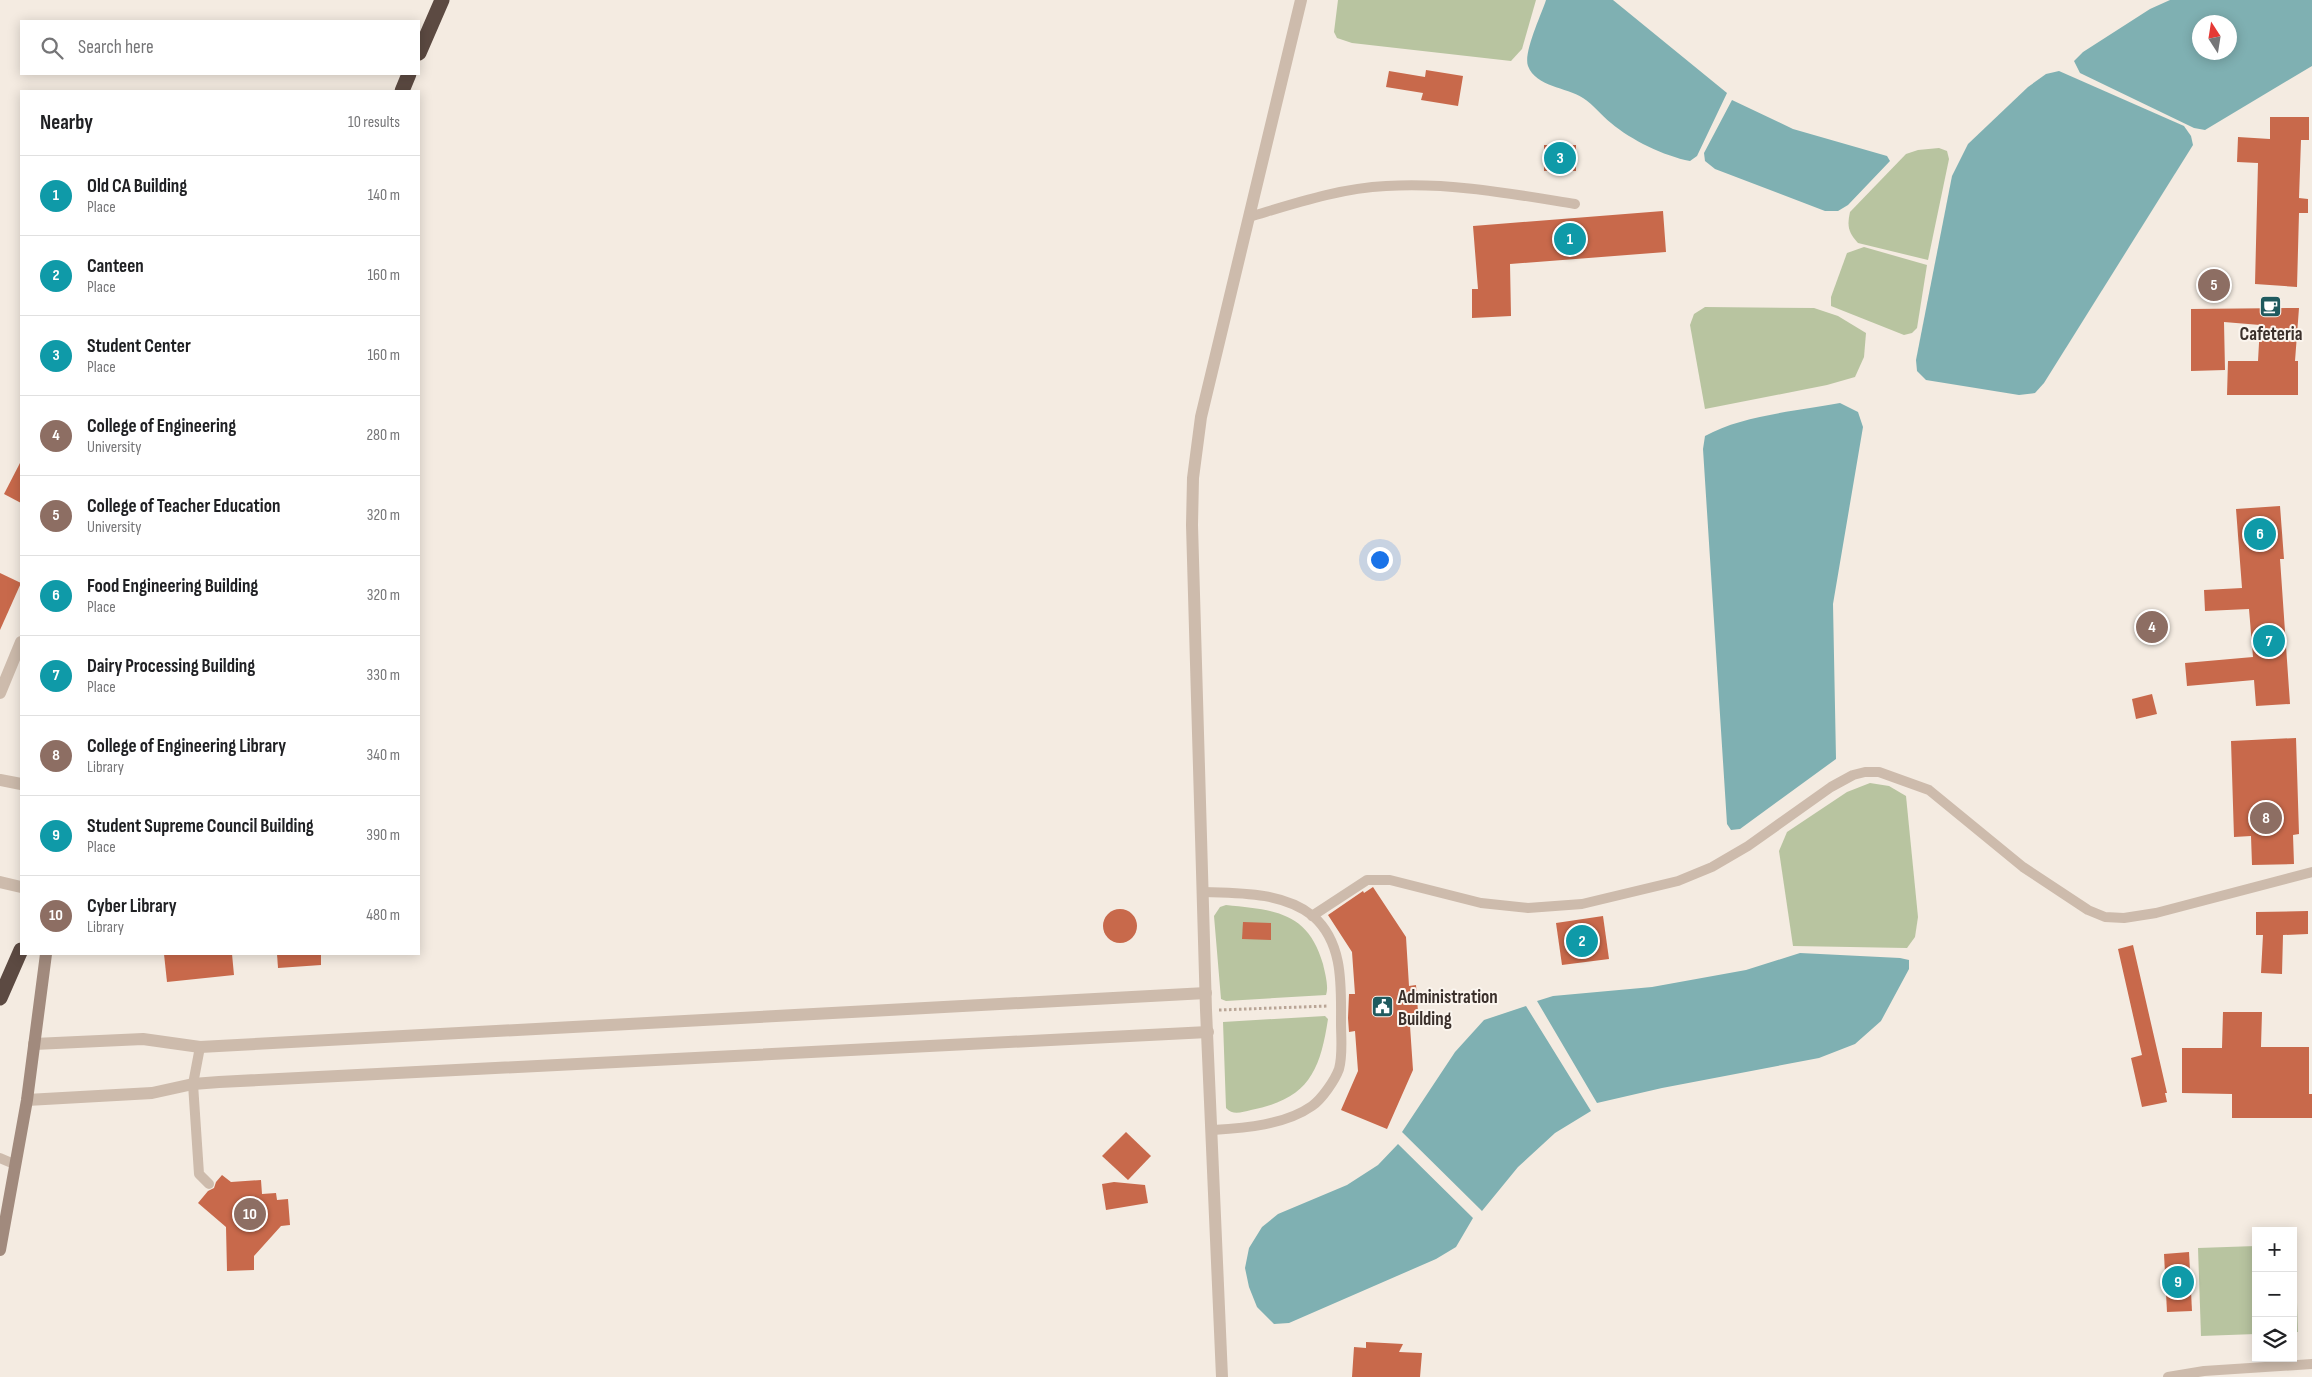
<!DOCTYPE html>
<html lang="en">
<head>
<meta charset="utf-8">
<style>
  :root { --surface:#fff; --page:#f2f2f2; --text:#202124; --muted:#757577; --line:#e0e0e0; --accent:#0f766e }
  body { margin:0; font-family:"Sofia Sans Condensed",sans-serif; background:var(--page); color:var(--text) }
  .controls { position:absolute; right:15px; bottom:15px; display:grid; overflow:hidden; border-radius:0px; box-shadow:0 2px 12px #0003 }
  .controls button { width:45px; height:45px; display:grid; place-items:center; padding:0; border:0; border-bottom:1px solid var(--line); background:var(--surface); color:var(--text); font:25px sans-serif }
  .compass { position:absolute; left:2192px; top:15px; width:45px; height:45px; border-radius:50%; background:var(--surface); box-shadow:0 2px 12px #0003; rotate:348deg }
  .you { position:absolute; left:1379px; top:559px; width:18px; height:18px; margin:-12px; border:4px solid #fff; border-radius:50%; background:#1a73e8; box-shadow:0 0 0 8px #1a73e833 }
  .badge { display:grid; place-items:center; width:32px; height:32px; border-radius:50%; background:var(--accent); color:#fff; font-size:16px; font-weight:700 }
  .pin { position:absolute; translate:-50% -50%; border:2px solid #fff; box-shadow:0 1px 5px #0006 }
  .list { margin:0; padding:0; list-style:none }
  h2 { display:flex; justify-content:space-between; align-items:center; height:65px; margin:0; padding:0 20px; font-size:21px }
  h2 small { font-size:16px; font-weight:400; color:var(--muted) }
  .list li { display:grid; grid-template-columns:32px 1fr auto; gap:15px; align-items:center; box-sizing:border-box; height:80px; padding:0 20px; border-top:1px solid var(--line) }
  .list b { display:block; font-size:19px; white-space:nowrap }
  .list p { margin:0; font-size:16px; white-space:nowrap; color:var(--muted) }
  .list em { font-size:16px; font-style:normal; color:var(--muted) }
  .icon { flex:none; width:28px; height:28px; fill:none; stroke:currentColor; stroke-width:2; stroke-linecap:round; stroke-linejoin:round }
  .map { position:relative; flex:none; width:2312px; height:1377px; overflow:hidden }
  .search { position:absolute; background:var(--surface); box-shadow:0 2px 12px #0003; left:20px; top:20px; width:400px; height:55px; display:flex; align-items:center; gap:12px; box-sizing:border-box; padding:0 18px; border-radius:0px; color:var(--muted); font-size:19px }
  .panel { position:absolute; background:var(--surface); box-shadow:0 2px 12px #0003; left:20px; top:90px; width:400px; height:865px; border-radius:0px }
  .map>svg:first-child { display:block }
  .green { fill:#b8c4a0 }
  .water { fill:#7fb0b2; fill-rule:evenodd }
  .building { fill:#c8694b }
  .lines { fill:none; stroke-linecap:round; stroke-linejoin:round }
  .path { stroke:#b9a596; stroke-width:3; stroke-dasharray:2.5 2.5; stroke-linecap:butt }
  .lane { stroke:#cdbbac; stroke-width:10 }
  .street { stroke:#cdbbac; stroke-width:12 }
  .secondary { stroke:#a18a7d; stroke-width:12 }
  .highway { stroke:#5c4a42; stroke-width:15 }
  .labels { text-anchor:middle; stroke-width:4; stroke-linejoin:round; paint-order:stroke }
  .poi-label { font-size:19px; font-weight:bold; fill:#3b302b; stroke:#fbf5ee }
</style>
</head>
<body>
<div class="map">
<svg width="2312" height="1377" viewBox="0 0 2312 1377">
  <rect width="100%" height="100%" fill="#f4ebe1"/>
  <g class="green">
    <polygon points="1338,0 1536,0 1522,49 1511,61 1352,43 1337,38 1334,32"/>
    <path d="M1939,148L1947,151L1949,159L1928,260L1858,243C1848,232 1847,226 1850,212L1906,154L1918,150Z"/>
    <polygon points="1864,247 1927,265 1917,328 1912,333 1904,335 1831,306 1831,297 1847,253"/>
    <polygon points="1705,307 1814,308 1838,316 1866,333 1864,357 1855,377 1827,385 1705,409 1690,325 1694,314"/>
    <polygon points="1870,783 1889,786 1906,796 1918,917 1915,937 1907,948 1793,946 1779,851 1787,832 1847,792"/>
    <path d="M1226,905C1275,910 1308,912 1323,964C1325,973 1329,987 1326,995L1226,1001L1221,999L1214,916L1220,907Z"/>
    <path d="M1325,1016L1328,1019C1320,1072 1308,1099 1251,1110C1242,1112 1233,1116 1226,1108L1223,1022Z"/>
    <polygon points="2293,1245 2295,1245 2298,1332 2293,1332"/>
    <polygon points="2256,1246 2256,1334 2201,1336 2198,1248"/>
  </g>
  <g class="water">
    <path d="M1546,0H1613L1727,93L1697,156L1690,161C1664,156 1631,140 1611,123C1601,115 1594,105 1583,98C1566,87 1536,87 1528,66C1523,53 1542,13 1546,0Z"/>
    <path d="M2170,0H2312V66L2205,130L2194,128L2080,73L2074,61L2083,52L2150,9ZM2200,22H2230V52H2200Z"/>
    <polygon points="2059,71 2184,126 2191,136 2193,145 2044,383 2035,393 2019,395 1926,380 1917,371 1916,360 1952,176 1968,144 2028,87 2046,74"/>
    <polygon points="1732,100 1793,129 1887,156 1890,161 1848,205 1838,211 1825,211 1715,169 1705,161 1704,153"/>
    <path d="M1840,403L1858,412L1863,427L1833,604L1836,759L1740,829L1731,830L1727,824L1703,449L1705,436C1742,415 1798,411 1840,403Z"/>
    <polygon points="1800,953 1900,958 1909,960 1909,969 1881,1021 1855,1044 1819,1058 1662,1088 1597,1103 1537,1001 1553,996 1652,987 1746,970"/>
    <polygon points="1526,1006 1591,1111 1555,1133 1518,1167 1482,1211 1402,1132 1455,1052 1484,1020"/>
    <polygon points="1398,1144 1473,1218 1456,1247 1436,1259 1289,1323 1274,1324 1257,1307 1249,1287 1245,1268 1249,1248 1262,1227 1278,1214 1347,1185 1378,1165"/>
  </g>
  <g class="building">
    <polygon points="1426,70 1463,76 1458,106 1421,100 1423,93 1386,87 1389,71 1425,77"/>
    <polygon points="2270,117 2309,117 2309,140 2301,140 2299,198 2308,199 2308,213 2299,213 2297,287 2255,284 2258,163 2237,162 2238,137 2270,139"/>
    <rect x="1544" y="145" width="32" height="26"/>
    <polygon points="1663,211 1666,252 1510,264 1511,316 1472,318 1472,289 1478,289 1473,226"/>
    <polygon points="2299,308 2295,361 2298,361 2298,395 2227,395 2228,361 2258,361 2260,325 2224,322 2225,370 2191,371 2191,309"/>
    <polygon points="21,461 21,503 4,494"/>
    <polygon points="2280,506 2284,559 2280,559 2290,704 2256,706 2254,680 2187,686 2185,663 2253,657 2249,609 2205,611 2204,590 2242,588 2236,509"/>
    <polygon points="0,573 21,583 0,630"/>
    <polygon points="2152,694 2157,714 2136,719 2132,699"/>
    <polygon points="2296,738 2299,834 2293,835 2294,864 2252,865 2251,836 2234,837 2231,741"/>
    <polygon points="1373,887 1406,937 1409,986 1416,985 1419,1025 1410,1026 1413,1070 1387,1129 1341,1110 1358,1071 1355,1031 1349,1032 1348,1018 1349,994 1355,994 1352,952 1328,915 1363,891 1364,893"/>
    <circle cx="1120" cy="926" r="17"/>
    <polygon points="2308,911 2308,934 2283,935 2282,974 2261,973 2263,935 2256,935 2256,912"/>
    <polygon points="1603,916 1609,959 1562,965 1556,923"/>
    <polygon points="1243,922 1271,923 1271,940 1242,939"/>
    <polygon points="2133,945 2167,1093 2165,1093 2167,1102 2142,1107 2131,1058 2142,1055 2118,949"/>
    <polygon points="164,954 232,954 234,975 167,982"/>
    <polygon points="277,954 321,954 321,965 278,968"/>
    <polygon points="2223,1012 2262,1012 2261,1047 2309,1047 2309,1094 2312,1094 2312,1118 2232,1118 2232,1094 2182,1093 2182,1048 2222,1048"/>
    <polygon points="1126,1132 1151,1156 1128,1180 1102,1156"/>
    <polygon points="222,1175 231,1182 261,1180 262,1194 276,1193 277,1200 288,1199 290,1225 281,1226 254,1256 254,1270 227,1271 226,1227 198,1203 208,1191 214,1188 216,1182"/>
    <polygon points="1114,1182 1145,1185 1148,1203 1106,1210 1102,1184"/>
    <polygon points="2189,1252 2192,1311 2167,1312 2164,1254"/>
    <polygon points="1366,1342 1403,1344 1399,1352 1422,1353 1420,1377 1352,1377 1354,1347 1366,1348"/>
  </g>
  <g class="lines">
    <polyline class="path" points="1219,1010 1328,1006"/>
    <g class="lane">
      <path d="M1249,217C1293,204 1340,188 1386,186C1450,182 1513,194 1575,204"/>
      <path d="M1203,892C1238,893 1284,892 1313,916C1344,943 1341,987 1341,1023C1341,1038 1343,1055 1339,1069C1335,1080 1322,1099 1312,1106C1285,1125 1245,1128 1213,1130"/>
      <polyline points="1312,916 1367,880 1390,880 1481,903 1528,908 1582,904 1678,881 1712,867 1748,846 1831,787 1853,775 1865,772 1879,772 1929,790 2023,867 2088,910 2105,917 2124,918 2156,913 2312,872"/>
      <polyline points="200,1047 193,1084 199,1174 209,1184"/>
      <polyline points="0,1158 14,1164"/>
      <polyline points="2168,1377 2204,1371 2312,1364"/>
    </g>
    <g class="street">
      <polyline points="0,693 21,642"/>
      <polyline points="0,780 21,784"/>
      <polyline points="0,882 21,887"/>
      <polyline points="34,1044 143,1039 200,1047 1206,993"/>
      <polyline points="27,1100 152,1093 193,1084 219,1082 1208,1032"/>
      <polyline points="1222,1377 1206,1010 1192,525 1193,478 1201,417 1301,0"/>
    </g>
    <polyline class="secondary" points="0,1250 27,1100 46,954"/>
    <g class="highway">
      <polyline points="419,53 442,0"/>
      <polyline points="402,91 409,74"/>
      <polyline points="0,998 21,950"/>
    </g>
  </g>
  <defs>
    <symbol id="cafe-square" viewBox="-11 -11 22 22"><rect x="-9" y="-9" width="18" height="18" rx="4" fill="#1f5a5e" stroke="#fbf5ee"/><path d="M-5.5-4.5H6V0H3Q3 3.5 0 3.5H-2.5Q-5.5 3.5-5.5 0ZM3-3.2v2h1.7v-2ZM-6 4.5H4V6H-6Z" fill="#fff"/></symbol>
    <symbol id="civic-square" viewBox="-11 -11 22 22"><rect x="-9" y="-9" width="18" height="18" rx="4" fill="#1f5a5e" stroke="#fbf5ee"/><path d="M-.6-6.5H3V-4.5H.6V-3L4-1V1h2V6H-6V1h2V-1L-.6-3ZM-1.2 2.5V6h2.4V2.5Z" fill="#fff"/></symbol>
  </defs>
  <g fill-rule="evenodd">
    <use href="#cafe-square" x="2258" y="294" width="25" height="25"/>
    <use href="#civic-square" x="1370" y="994" width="25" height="25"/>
  </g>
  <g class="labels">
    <g class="poi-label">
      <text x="2271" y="340">Cafeteria</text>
      <text x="1398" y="1003" text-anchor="start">Administration<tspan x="1398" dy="22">Building</tspan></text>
    </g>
  </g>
</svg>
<div class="controls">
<button>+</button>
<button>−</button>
<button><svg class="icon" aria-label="layers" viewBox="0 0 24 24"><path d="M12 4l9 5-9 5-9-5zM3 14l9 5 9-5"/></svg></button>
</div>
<svg class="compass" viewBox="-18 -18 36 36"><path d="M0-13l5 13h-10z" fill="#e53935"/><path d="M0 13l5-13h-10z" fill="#757577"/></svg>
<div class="you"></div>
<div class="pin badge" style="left:1570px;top:239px;background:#0f9aa8">1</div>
<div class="pin badge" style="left:1582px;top:941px;background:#0f9aa8">2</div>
<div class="pin badge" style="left:1560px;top:158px;background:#0f9aa8">3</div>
<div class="pin badge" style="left:2152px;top:627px;background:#8d6e63">4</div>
<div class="pin badge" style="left:2214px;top:285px;background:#8d6e63">5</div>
<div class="pin badge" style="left:2260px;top:534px;background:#0f9aa8">6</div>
<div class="pin badge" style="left:2269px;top:641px;background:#0f9aa8">7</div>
<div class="pin badge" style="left:2266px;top:818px;background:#8d6e63">8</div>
<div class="pin badge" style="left:2178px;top:1282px;background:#0f9aa8">9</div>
<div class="pin badge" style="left:250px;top:1214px;background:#8d6e63">10</div>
<div class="search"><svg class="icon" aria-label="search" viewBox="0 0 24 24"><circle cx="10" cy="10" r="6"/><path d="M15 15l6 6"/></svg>Search here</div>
<section class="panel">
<h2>Nearby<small>10 results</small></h2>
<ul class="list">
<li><span class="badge" style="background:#0f9aa8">1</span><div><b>Old CA Building</b><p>Place</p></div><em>140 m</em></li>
<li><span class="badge" style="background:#0f9aa8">2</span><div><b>Canteen</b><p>Place</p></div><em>160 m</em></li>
<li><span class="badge" style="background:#0f9aa8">3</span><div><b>Student Center</b><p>Place</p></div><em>160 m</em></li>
<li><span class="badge" style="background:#8d6e63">4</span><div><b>College of Engineering</b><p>University</p></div><em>280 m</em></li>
<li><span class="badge" style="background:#8d6e63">5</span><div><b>College of Teacher Education</b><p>University</p></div><em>320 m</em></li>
<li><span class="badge" style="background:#0f9aa8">6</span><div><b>Food Engineering Building</b><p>Place</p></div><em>320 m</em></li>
<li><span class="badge" style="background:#0f9aa8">7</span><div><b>Dairy Processing Building</b><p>Place</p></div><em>330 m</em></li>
<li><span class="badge" style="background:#8d6e63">8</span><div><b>College of Engineering Library</b><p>Library</p></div><em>340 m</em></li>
<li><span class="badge" style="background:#0f9aa8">9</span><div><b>Student Supreme Council Building</b><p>Place</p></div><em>390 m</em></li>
<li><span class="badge" style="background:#8d6e63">10</span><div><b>Cyber Library</b><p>Library</p></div><em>480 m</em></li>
</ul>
</section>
</div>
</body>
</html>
